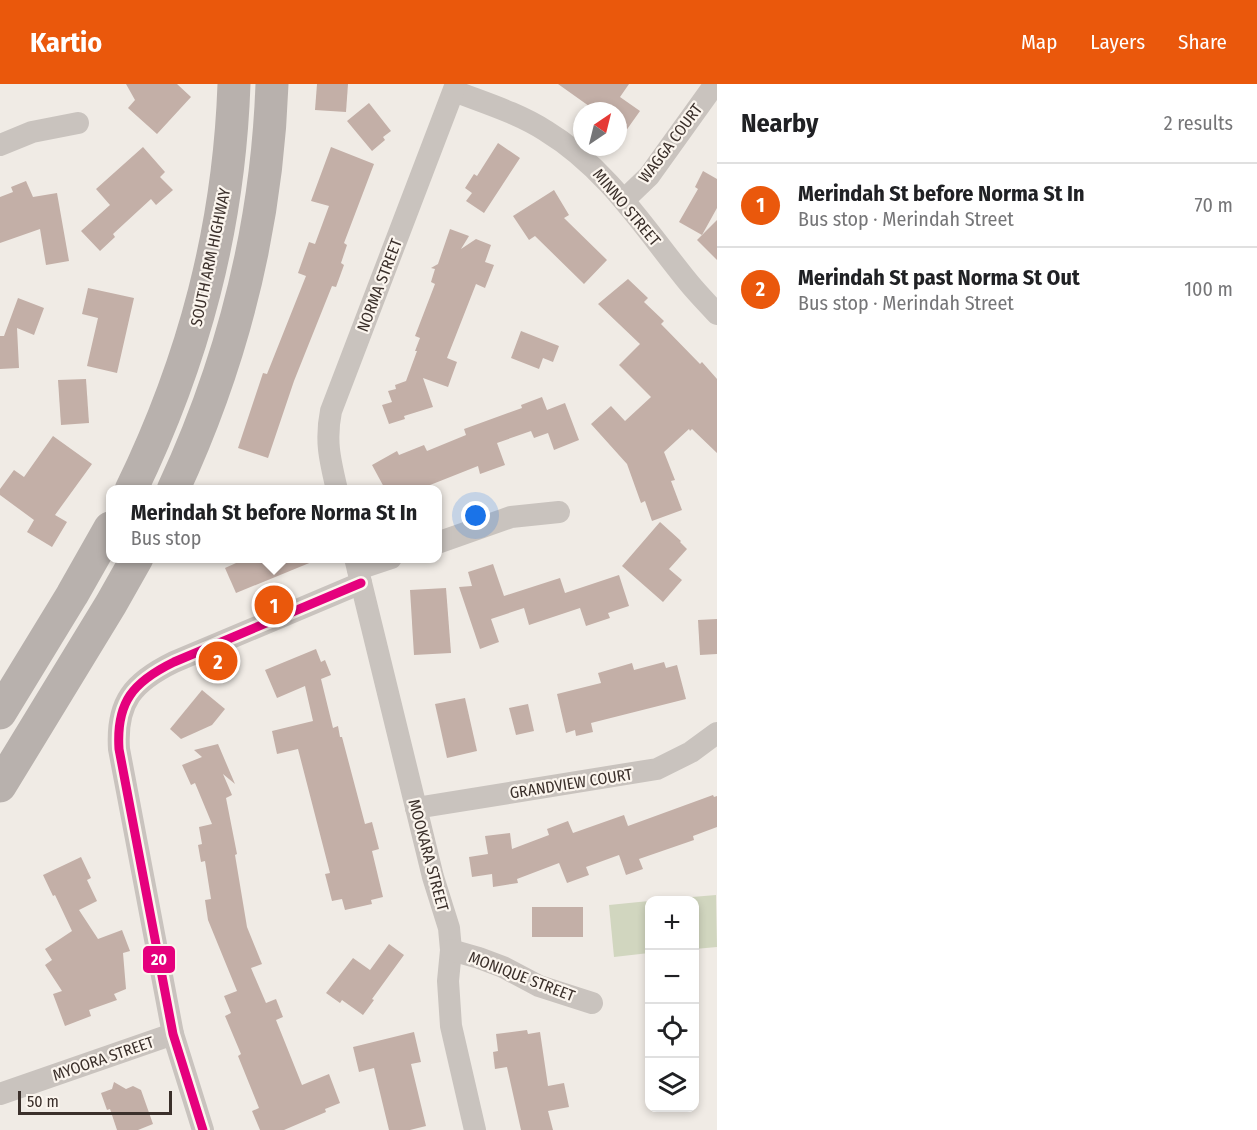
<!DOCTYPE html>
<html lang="en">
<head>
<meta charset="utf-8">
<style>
  :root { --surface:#fff; --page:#f6f6f6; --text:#202124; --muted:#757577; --line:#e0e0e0; --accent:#ea580c }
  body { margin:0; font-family:"Fira Sans Condensed",sans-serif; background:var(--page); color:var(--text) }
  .controls { position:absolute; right:18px; bottom:18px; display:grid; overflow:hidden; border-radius:12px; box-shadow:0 3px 9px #0003 }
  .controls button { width:54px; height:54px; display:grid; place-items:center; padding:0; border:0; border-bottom:2px solid var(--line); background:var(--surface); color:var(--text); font:30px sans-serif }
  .compass { position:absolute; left:573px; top:18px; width:54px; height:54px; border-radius:50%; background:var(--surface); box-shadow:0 3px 9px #0003; rotate:35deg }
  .scale { position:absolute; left:18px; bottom:15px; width:154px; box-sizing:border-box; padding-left:6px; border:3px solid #3b302b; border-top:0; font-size:16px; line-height:21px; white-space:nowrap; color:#3b302b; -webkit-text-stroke:4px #fbf5ee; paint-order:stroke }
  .you { position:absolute; left:476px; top:432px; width:21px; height:21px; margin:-15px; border:4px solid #fff; border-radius:50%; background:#1a73e8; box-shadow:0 0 0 9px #1a73e833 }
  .badge { display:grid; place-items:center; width:39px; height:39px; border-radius:50%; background:var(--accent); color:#fff; font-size:20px; font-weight:700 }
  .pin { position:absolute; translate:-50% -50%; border:3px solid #fff; box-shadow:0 2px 6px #0006 }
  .popup { position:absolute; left:106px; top:401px; width:336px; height:78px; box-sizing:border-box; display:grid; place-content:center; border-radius:12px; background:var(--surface); filter:drop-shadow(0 2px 4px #0005); font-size:20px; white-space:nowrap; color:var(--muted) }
  .popup b { font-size:22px; color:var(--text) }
  .popup::after { content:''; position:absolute; left:50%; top:100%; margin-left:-12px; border:12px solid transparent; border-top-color:var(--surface) }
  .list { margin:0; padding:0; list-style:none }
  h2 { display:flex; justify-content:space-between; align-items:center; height:78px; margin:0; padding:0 24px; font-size:26px }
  h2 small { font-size:20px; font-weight:400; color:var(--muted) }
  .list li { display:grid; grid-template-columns:39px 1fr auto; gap:18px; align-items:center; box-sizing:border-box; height:84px; padding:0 24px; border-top:2px solid var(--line) }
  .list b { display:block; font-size:22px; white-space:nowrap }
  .list p { margin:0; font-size:20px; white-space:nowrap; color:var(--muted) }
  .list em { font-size:20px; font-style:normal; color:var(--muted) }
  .icon { flex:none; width:33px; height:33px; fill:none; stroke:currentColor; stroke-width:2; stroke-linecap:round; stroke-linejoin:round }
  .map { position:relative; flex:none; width:717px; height:1046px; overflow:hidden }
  header { display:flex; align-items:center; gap:36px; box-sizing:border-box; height:84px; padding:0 30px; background:var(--accent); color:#fff }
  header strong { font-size:28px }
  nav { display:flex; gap:33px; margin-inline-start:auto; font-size:21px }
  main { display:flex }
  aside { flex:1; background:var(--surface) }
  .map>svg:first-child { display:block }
  .green { fill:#d1d6bf }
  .building { fill:#c3afa7 }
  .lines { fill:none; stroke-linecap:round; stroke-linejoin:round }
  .street { stroke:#c9c3be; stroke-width:22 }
  .primary { stroke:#b8b1ad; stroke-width:33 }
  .bus-1-casing { stroke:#fbf5ee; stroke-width:14 }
  .bus-1 { stroke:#e5007d; stroke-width:9 }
  .labels { text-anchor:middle; stroke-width:4.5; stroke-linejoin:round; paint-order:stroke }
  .street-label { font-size:16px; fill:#3b302b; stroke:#fbf5ee }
  .line-badge { stroke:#fbf5ee; stroke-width:2 }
  .badge-label { font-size:16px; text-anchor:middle; font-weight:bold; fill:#fff }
</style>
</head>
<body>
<header>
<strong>Kartio</strong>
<nav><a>Map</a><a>Layers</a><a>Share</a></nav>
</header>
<main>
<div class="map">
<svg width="717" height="1046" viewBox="0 0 717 1046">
  <rect width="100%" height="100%" fill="#f0ebe5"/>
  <g class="green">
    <polygon points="716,811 717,863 695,865 694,816 656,816"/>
    <polygon points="649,817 649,869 614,873 609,821"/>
  </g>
  <g class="building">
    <polygon points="126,0 177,0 191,13 157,50 128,24 135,16"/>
    <polygon points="317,0 348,0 346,28 315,26"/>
    <polygon points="558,0 629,0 620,13 640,27 618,58 618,27 596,27"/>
    <polygon points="369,19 391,47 383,53 385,56 372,67 347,37"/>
    <polygon points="498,59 520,74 484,129 466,117 472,109 465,104 474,90 477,92"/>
    <polygon points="143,63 165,88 160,93 173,106 156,121 151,115 113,150 115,153 100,167 81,147 110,121 96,105"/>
    <polygon points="331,63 374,80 344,159 347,161 341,179 344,181 336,203 332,202 294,297 268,374 238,364 263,289 267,290 306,192 298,189 309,158 315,160 329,122 311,117"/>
    <polygon points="703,87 717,95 717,124 702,151 679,138 698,105 695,103"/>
    <polygon points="26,97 33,113 57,109 69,177 46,181 40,145 0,159 0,113 13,108 11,103"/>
    <polygon points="554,106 569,131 564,134 607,176 584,200 535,152 529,156 513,132"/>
    <polygon points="717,136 717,176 697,156"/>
    <polygon points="450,145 469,152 461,165 476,155 491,161 485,178 494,181 485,204 476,200 447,274 457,278 448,303 423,294 433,323 404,332 405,335 389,340 382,321 392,318 388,307 396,305 395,301 406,297 417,267 415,267 420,254 415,252 435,200 431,198 435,185 431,184 438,180"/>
    <polygon points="628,195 648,214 644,218 664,237 661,240 700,280 702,278 717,295 717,369 692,345 690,347 689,345 664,368 675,396 671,397 682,426 652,437 645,417 641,419 627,380 591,340 611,322 625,337 651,313 619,281 640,260 598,220"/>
    <polygon points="88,204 134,214 117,289 87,282 98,234 82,230"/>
    <polygon points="18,214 44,224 34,251 17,244 19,284 0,285 0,252 4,252"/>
    <polygon points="521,247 559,262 553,278 543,274 539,285 511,274"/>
    <polygon points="86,295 89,339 61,341 58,296"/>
    <polygon points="542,313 547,326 565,319 579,356 554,366 548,349 534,354 531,347 497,359 505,381 480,390 478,382 420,405 385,405 372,381 397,367 399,371 424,361 427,367 466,351 464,345 522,324 521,321"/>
    <polygon points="53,352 92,380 55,431 67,438 52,463 27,448 34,436 0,411 0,405 14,386 24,393"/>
    <polygon points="660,438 681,457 680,458 687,465 669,485 682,496 663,518 622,482"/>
    <polygon points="247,474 319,474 319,475 236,509 225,484"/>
    <polygon points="493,480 504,512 560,494 565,509 619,491 629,522 608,529 610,534 586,542 580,524 529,541 524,524 491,535 499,558 480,565 459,503 472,502 468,488"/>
    <polygon points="446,504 451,569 414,571 410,506"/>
    <polygon points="717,535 717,570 700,571 698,536"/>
    <polygon points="316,565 321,578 325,576 331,591 321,595 333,644 338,642 340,653 342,653 365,740 372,738 379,765 372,767 383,813 371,816 372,820 345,826 342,815 332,817 325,790 330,789 298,665 277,670 272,647 313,637 305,602 277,614 265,586"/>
    <polygon points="664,578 666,584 677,581 686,615 591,639 593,648 576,652 575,646 566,649 557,610 601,599 598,589 632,579 634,586"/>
    <polygon points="202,606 225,625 212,641 181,655 170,645"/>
    <polygon points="465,614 477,667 447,674 435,620"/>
    <polygon points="528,620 534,647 516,651 509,624"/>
    <polygon points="218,660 235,700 223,690 232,711 226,714 237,770 235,771 247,843 262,880 251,884 266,919 276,915 283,933 276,936 302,1001 329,990 340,1019 325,1025 326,1028 284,1046 260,1046 252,1027 259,1024 238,972 241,970 225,932 231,929 224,912 237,907 208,836 205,816 211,815 205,777 201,778 198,761 202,760 199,743 212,740 195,699 191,701 182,681 202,673 194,666"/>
    <polygon points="713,711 714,713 717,712 717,743 693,752 694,756 639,775 643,785 626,791 619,771 586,783 589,791 567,799 559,779 517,795 518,799 493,803 492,790 472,793 469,773 488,770 485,752 510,749 512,765 549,751 547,745 568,737 573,749 624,731 628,742"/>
    <polygon points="81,773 91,794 87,796 97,817 79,826 98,855 122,846 130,867 123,869 126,905 114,910 117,916 89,926 91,932 65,942 53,910 62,907 45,881 52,876 45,865 72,847 55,811 53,812 43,791"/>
    <rect x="532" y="823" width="51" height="30"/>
    <polygon points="389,860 404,871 372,915 374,916 363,931 342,916 340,919 326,909 353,874 370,886"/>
    <polygon points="527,946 528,950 540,948 548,1002 564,999 569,1023 548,1027 553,1046 521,1046 507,983 495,985 493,968 498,967 496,950"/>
    <polygon points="414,948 421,978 411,980 426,1042 410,1046 389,1046 374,984 359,988 353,963"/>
    <polygon points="114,998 126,1005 133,1002 141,1006 153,1040 138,1046 117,1046 110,1025 107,1026 101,1009 112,1005"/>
  </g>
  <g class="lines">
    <g class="street">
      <path d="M454,7C485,19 518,29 546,47C607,84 645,145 689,199C698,210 708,220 717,230"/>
      <polyline points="0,61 32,48 78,39"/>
      <polyline points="624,116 649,92 715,0"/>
      <path d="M337,406C330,376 325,357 331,327L456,0"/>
      <polyline points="437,459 511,433 559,428"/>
      <polyline points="355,474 433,793 449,844 451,866 448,897 451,942 475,1046"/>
      <polyline points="358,485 391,474"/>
      <polyline points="416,724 657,685 691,668 717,649"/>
      <polyline points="451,866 479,874 503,883 539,902 592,919"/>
      <polyline points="0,1010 173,950"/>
      <path d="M203,1046L173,950L119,665C116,618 133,598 174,578L361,499"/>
    </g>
    <g class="primary">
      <path d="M131,406C194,276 229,144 234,0"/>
      <path d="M173,406C233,277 267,142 272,0"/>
      <polyline points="0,629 72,511 110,444"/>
      <polyline points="0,702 111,520 137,474"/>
    </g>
    <defs>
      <path id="bus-1" d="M203,1046L173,950L119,665C116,618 133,598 174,578L361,499"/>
    </defs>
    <use href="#bus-1" class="bus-1-casing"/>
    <use href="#bus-1" class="bus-1"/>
  </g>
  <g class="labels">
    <g class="street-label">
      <text transform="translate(670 59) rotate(-53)" y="6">WAGGA COURT</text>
      <text transform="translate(627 123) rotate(50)" y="6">MINNO STREET</text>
      <text transform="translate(210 173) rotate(-78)" y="6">SOUTH ARM HIGHWAY</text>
      <text transform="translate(379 201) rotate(-69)" y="6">NORMA STREET</text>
      <text transform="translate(571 699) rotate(-9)" y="6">GRANDVIEW COURT</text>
      <text transform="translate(429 771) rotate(75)" y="6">MOOKARA STREET</text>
      <text transform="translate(522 892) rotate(21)" y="6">MONIQUE STREET</text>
      <text transform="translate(103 974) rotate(-19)" y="6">MYOORA STREET</text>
    </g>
  </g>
  <rect class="line-badge" x="142" y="861" width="34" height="29" rx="6" fill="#e5007d"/>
  <g class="badge-label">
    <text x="159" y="881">20</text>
  </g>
</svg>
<div class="controls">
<button>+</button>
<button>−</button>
<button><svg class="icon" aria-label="locate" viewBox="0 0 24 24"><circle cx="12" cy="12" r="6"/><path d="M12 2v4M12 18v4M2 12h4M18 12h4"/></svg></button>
<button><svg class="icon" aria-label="layers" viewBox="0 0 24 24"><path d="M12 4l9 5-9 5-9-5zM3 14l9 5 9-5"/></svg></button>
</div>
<svg class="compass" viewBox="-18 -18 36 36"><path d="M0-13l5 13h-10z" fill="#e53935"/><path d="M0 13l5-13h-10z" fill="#757577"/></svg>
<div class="scale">50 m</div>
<div class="you"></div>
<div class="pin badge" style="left:274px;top:521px">1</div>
<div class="popup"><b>Merindah St before Norma St In</b>Bus stop</div>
<div class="pin badge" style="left:218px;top:577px">2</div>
</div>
<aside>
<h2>Nearby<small>2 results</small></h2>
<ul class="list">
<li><span class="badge">1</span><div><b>Merindah St before Norma St In</b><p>Bus stop · Merindah Street</p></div><em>70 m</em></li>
<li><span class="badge">2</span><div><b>Merindah St past Norma St Out</b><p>Bus stop · Merindah Street</p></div><em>100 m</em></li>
</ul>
</aside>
</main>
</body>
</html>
